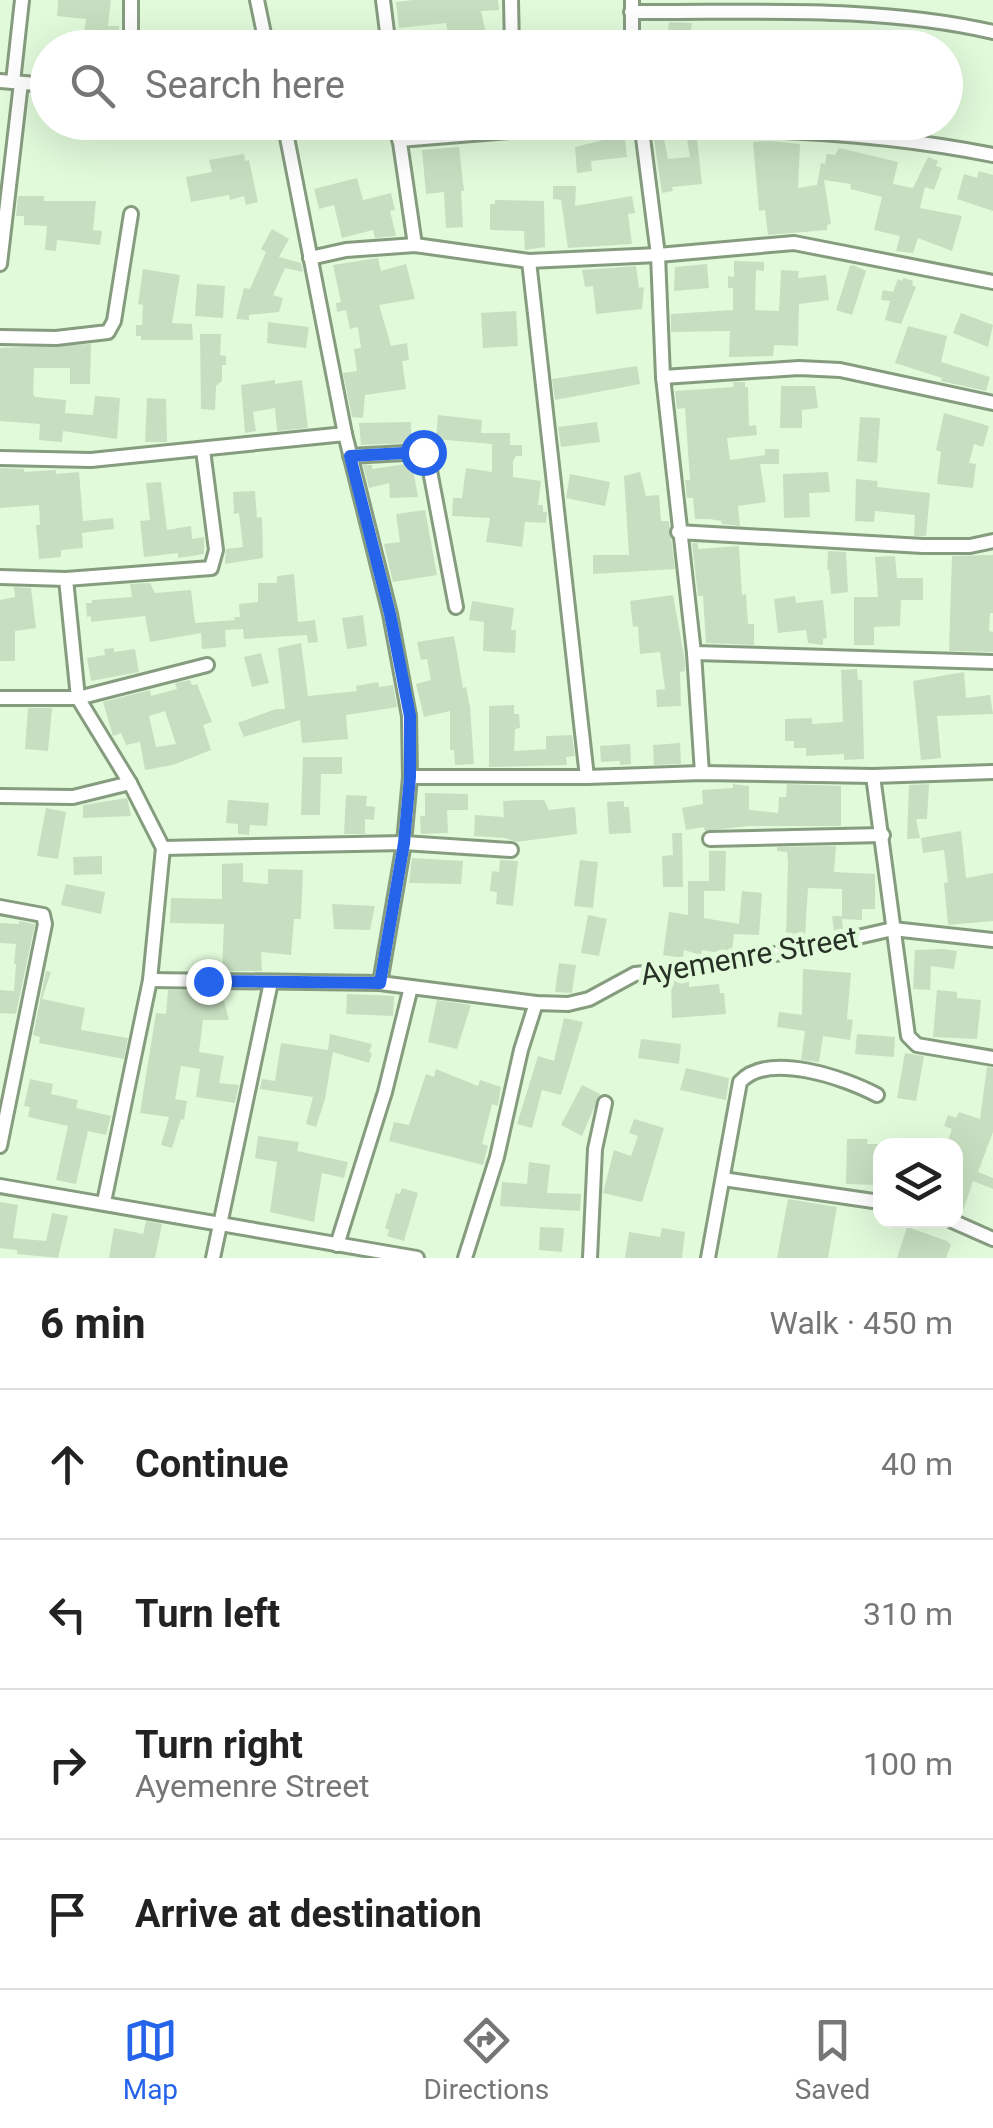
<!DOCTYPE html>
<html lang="en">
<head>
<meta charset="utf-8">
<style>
  :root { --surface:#fff; --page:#f6f6f6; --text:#222; --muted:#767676; --line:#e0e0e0; --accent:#2563eb }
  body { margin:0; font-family:Roboto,sans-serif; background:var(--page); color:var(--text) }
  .controls { position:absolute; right:30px; bottom:30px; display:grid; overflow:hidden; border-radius:20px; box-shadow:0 10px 40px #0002 }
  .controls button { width:90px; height:90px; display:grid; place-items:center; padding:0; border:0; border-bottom:2px solid var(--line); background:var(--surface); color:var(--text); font:50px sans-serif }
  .stop { position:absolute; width:30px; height:30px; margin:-22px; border:8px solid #2563eb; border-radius:50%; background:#fff }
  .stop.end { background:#2563eb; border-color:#fff; box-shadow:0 2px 10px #0008 }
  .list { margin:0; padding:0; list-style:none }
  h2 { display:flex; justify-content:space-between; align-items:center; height:130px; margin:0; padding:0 40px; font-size:42px }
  h2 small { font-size:32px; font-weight:400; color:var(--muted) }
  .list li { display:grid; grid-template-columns:65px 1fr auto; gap:30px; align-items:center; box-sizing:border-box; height:150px; padding:0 40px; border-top:2px solid var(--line) }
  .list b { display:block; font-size:38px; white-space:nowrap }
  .list p { margin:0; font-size:32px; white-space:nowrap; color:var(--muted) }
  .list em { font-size:32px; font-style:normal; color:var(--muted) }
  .icon { flex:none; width:55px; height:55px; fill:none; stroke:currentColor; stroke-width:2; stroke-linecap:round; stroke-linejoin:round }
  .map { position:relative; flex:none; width:993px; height:1258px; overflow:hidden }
  .search { position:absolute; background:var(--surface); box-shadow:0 10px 40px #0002; left:30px; right:30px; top:30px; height:110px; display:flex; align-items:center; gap:25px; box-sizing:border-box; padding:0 35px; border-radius:55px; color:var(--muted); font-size:38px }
  .sheet { height:730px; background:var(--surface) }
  nav { display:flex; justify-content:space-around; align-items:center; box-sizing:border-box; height:140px; border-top:2px solid var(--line); background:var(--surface); font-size:28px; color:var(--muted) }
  nav a { display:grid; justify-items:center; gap:5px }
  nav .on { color:var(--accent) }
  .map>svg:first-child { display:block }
  .building { fill:#c7dfc0; fill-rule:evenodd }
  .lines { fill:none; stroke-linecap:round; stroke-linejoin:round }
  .street-casing { stroke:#869c7f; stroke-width:18 }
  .street { stroke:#fff; stroke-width:12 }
  .route { stroke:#2563eb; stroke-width:12 }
  .labels { text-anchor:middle; stroke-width:10; stroke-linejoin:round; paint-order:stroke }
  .street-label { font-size:30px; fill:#283125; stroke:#e1fada }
</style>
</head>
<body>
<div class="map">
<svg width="993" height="1258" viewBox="0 0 993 1258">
  <rect width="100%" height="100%" fill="#e1fada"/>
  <g class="building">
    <polygon points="58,0 111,0 108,26 119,26 119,39 114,39 113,48 82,48 86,19 57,16"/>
    <polygon points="413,0 498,0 499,10 481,11 487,39 475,42 476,45 451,48 446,23 399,28 396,2"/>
    <polygon points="669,22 692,23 689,48 666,48"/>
    <polygon points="818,32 852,35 850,48 809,48 811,37 818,38"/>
    <polygon points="318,33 320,48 277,48 275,36"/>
    <polygon points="624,129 627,157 591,161 592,171 577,173 575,147 603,140 602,132"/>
    <polygon points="654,139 664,139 668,159 690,157 687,139 697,139 702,184 672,187 673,191 662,193"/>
    <polygon points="770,141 800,144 798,188 817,185 821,163 825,164 827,154 835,155 839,148 898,162 893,184 913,188 928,157 938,161 936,166 942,168 934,190 925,187 920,208 962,216 952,251 918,238 913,253 896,251 900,236 874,230 882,197 850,189 851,184 824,180 831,224 827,225 827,230 768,235 765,210 759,211 753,142"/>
    <polygon points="459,147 464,191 461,191 463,227 446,228 444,192 426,194 422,150"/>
    <polygon points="244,154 245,161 249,160 258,202 246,205 244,196 230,200 229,195 191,202 186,177 212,172 209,160"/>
    <polygon points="979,171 993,175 993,211 957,199 964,174 977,178"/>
    <polygon points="357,178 363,200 391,193 395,210 390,211 396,236 375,238 373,230 342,238 334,205 319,209 314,189"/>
    <polygon points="553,186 576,186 575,206 632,196 635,213 628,214 632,244 568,248 561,200 553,199"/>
    <polygon points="18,196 44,196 44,201 96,201 93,230 102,231 100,245 57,240 56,251 45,250 47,226 24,225 24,216 16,216"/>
    <polygon points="495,200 544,201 545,247 525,250 524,231 490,230 490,204 495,204"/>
    <polygon points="272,229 289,239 279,257 301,263 303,272 285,268 273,295 283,298 279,312 249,315 249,320 236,319 244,288 250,289 266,252 261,249"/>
    <polygon points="378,258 381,271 406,264 415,299 379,305 391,346 407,343 409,360 402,361 406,389 365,395 363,418 352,417 343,373 357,371 354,349 361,348 358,327 350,329 346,310 337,312 336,303 341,302 333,265"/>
    <polygon points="734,261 764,262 764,271 756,270 755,310 779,311 781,270 799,271 798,278 826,275 829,300 799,304 798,346 774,345 773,356 729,357 730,331 671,332 671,314 733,310 733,288 728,288 728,276 734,277"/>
    <polygon points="707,264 709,288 674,291 675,267"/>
    <polygon points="853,265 866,271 852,315 836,310 850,266"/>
    <polygon points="636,266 639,288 644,287 642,309 596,314 593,286 585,287 582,270"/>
    <polygon points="143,269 180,275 172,323 192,324 193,340 141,340 141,336 136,336 136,325 142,325 143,305 138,304"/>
    <polygon points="904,278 913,281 912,285 916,287 901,324 885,320 890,301 881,300 883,290 893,292 898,279 902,281"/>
    <polygon points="197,284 225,286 223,318 195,316"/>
    <polygon points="516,311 518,346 483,348 481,313"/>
    <polygon points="961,313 993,325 988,347 953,333"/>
    <polygon points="268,322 309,327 306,348 267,343"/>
    <polygon points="908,326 947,336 941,362 990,377 986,391 941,381 942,378 895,363"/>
    <polygon points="200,334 221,334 220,355 226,356 226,365 222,365 222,381 216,386 215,410 201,409"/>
    <polygon points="91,344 90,384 70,384 70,368 34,368 33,394 35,397 66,400 65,413 93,415 95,396 120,398 117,439 63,431 62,442 39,440 40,424 0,421 0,348"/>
    <polygon points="637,366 640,384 555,400 552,379"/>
    <polygon points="275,380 275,384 302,380 308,428 277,431 275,408 253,412 256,431 245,433 241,385"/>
    <polygon points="733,382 745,382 745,387 748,387 749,426 756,425 757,435 727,438 730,460 765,455 765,449 779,449 779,464 760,464 766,502 738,506 740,526 722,524 721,521 710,519 695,519 693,498 687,498 686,488 685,480 690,480 685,408 677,409 675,391 734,387"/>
    <polygon points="781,386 815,386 818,408 802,410 802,428 780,428"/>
    <polygon points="147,398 166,399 167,442 145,442"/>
    <polygon points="944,413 989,426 983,447 974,444 969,463 976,464 973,488 937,484 941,452 936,450"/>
    <polygon points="438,415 482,420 481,433 510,433 510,445 522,445 522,456 516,456 513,461 513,477 541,481 538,505 543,505 543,512 547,512 546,523 525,522 522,547 486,542 490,518 452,516 453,498 462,498 466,468 492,472 492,444 436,439"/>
    <polygon points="860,417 880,418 877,463 857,461"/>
    <polygon points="411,422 411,443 361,445 359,423"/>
    <polygon points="597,422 600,442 561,447 558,427"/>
    <polygon points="412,463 418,497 390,498 389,483 369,488 363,465 372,465 372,469"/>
    <polygon points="0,468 24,469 24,472 56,470 56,474 79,472 83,521 113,518 114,529 82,533 83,548 61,550 61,557 39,559 36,525 40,525 39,505 0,508"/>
    <polygon points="640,472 646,496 659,495 661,521 669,521 675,569 593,574 593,555 629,555 624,476"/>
    <polygon points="828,472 830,492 809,493 810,517 784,518 783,474"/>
    <polygon points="570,474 610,482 605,506 566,498"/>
    <polygon points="856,479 878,481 877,487 930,493 926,536 914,536 915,515 875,511 874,522 855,521"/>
    <polygon points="161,482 167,530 191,526 192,539 204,537 204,554 178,558 178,553 144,557 140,521 150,520 146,483"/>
    <polygon points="255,491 257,518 262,517 263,558 225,564 226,549 243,547 239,513 234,514 233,492"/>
    <polygon points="425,510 437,575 393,582 384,544 400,542 396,514"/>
    <polygon points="692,543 698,543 698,549 739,546 742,595 746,594 748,624 754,624 754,645 706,643 703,596 698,596"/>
    <polygon points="828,551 846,552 848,592 831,594 829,570 827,570"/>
    <polygon points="993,555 993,613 990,613 989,631 993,632 993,652 949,651 952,556"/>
    <polygon points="895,556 897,578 923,578 923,600 901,600 900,626 874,627 874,645 854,645 854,597 878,597 875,557"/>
    <polygon points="294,574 298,622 315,620 318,642 308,643 307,635 244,639 243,629 225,630 226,647 202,649 201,633 150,642 145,616 91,622 91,616 87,617 86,603 92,603 92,600 132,597 130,584 150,583 155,593 191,590 195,623 235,620 234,617 240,617 239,604 258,602 258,583 277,583 277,576"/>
    <polygon points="14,587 31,588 36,628 15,631 15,661 0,661 0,600 15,597"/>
    <polygon points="673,595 685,661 685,671 680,672 681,706 657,707 656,690 665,689 660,652 640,654 638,626 633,627 630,601"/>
    <polygon points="795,596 796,603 823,600 827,638 823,639 823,645 808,643 806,630 778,633 774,599"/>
    <polygon points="472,601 514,608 511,630 516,630 515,653 483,651 484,622 469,620"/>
    <polygon points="363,615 367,646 347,649 342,618"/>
    <polygon points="454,636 463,688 466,687 470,707 474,764 455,765 454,750 450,750 450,711 424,717 416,684 431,680 427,659 421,660 417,642"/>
    <polygon points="301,643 308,696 357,691 356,686 378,682 379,687 393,685 397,707 346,715 348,739 302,743 300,720 244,737 238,723 276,709 285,709 278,648"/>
    <polygon points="114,648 114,652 135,649 139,672 91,681 87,658 105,655 104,649"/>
    <polygon points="261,653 269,683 252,687 244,657"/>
    <polygon points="857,669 858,680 862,680 864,759 844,760 844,754 806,756 806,748 794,748 794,741 785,741 785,719 812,718 812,724 843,722 841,670"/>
    <polygon points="964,672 966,698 990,695 993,714 937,716 941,758 921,760 913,681"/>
    <path d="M190,680L192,685L197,684L212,722L203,725L211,750L173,765L145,770L140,742L126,745L121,733L113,736L103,702L150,690L151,696L177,689L175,683ZM165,711L176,744L156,747L149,716Z"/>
    <polygon points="514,705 514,714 519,714 520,728 515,729 514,751 546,749 546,736 572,735 575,756 566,757 567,765 489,767 489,706"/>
    <polygon points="28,708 52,708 48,751 25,749"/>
    <polygon points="680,743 681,764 654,765 653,745"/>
    <polygon points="630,744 631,764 620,765 620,761 601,762 600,746"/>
    <polygon points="303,757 342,757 342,774 321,774 320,815 301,815"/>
    <polygon points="733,784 749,786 749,810 778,813 779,797 786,797 787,784 841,786 841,826 748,826 705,831 704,827 686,830 682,808 703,804 702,790 733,788"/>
    <polygon points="929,784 927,819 916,819 920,838 907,839 909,785"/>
    <polygon points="425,793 468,794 468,810 447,810 448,833 421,834 420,816 425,816"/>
    <polygon points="346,795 367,796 366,806 375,807 374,820 365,819 365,834 344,834"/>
    <polygon points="127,798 131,816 83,818 83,805"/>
    <polygon points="228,800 269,803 267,826 250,825 249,835 238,834 238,824 226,823"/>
    <polygon points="523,800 544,800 549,810 575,807 577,834 516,842 505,838 474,836 475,815 504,817 503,801"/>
    <polygon points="624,801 624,807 629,807 631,833 609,834 607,802"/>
    <polygon points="46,808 66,812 58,859 37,856"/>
    <polygon points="961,831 966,878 993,873 993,921 948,925 944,883 948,882 944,850 923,853 921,838"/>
    <polygon points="672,833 682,833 683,887 663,887 662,856 673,855"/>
    <polygon points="836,846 834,872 875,874 875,909 862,909 862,920 842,919 843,930 834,932 832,916 842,916 842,889 808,888 805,937 786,936 788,862 787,852 777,851 777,847"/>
    <polygon points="709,851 726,851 725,891 704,891 704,918 739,924 742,891 762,893 759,935 734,934 732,951 719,953 702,950 701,955 684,950 683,958 663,955 669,912 688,915 688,881 709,881"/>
    <polygon points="102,856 102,874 74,875 73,857"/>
    <polygon points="412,858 463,861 461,884 409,883"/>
    <polygon points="500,860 518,861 513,906 496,904 497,892 490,891 492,871 499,872"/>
    <polygon points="580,860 598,862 593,908 574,906"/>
    <polygon points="243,863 243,882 268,884 268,869 303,870 301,919 294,919 291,955 261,952 262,971 222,971 224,924 170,923 171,898 222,899 222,864"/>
    <polygon points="66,884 105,892 101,914 61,905"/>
    <polygon points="332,904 375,906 370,930 334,929"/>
    <polygon points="588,915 607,919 599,956 581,953"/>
    <polygon points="19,921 35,924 16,1014 0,1013 0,990 14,991 16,964 14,964 16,944 0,943 0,923 19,924"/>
    <polygon points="942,949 957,951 954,969 931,966 930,990 913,989 915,950"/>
    <polygon points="559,963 576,965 572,993 555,992"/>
    <polygon points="803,969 851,973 847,1019 853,1020 850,1040 823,1036 819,1062 801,1060 805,1031 777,1027 779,1012 802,1015"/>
    <polygon points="46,971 51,972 42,999 85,1008 81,1030 128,1038 124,1059 39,1043 40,1037 33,1035"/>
    <polygon points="689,979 689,987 719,984 720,993 724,993 726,1014 672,1018 671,980"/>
    <polygon points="168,990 205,991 205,1001 224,1001 229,1020 203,1020 199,1052 224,1056 219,1083 239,1085 235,1103 196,1097 200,1069 181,1066 175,1099 187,1101 184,1120 181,1119 172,1148 161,1145 169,1117 140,1113 156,1013 166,1014"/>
    <polygon points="937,990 957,992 957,998 981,1000 977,1039 933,1037"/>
    <polygon points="347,994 394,996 393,1016 346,1014"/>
    <polygon points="437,1000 471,1005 457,1049 428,1042"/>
    <polygon points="564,1018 583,1022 561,1095 542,1090 532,1128 517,1124 538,1056 554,1061"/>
    <polygon points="330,1034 372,1044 369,1052 372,1053 369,1063 333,1052 325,1099 316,1127 306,1124 313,1097 260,1089 262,1079 275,1081 281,1043 328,1050"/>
    <polygon points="857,1034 895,1037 894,1057 855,1054"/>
    <polygon points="641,1039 681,1044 679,1064 638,1058"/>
    <polygon points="905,1053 924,1056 916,1101 897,1098"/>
    <polygon points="987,1067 993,1068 993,1132 978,1172 993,1178 993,1189 973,1181 963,1211 956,1208 956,1170 961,1155 956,1154 956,1146 946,1146 952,1129 944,1126 948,1115 956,1118 959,1112 980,1119"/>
    <polygon points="686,1068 729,1078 726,1100 680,1090"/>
    <polygon points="436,1069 478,1086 480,1080 501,1087 498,1106 492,1104 482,1144 488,1146 483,1165 389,1141 394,1122 409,1125 426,1074 434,1077"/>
    <polygon points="30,1079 53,1084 51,1094 78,1100 76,1108 111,1116 106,1135 88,1131 76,1184 56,1180 68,1126 28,1117 30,1107 24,1106"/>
    <polygon points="582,1085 600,1094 582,1136 561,1125"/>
    <polygon points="634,1119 664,1128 642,1202 603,1193 614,1150 631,1156 638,1136 629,1133"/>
    <polygon points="258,1136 299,1142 297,1151 348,1162 344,1178 322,1173 314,1222 270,1212 277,1162 255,1158"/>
    <polygon points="847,1139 868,1139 867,1144 880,1144 880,1185 846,1184"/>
    <polygon points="529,1162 550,1165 547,1193 581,1194 580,1211 500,1206 502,1182 527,1184"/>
    <polygon points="402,1188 418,1193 404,1241 387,1236 389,1230 385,1228 396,1193 400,1194"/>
    <polygon points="788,1199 837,1207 828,1258 777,1258"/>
    <polygon points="0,1202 18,1205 13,1238 46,1241 52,1213 68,1216 58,1258 17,1254 17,1250 0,1248"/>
    <polygon points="146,1221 162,1224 155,1258 109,1258 114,1228 143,1234"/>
    <polygon points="540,1227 564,1228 562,1252 539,1250"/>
    <polygon points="907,1227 947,1241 951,1245 946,1258 897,1258"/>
    <polygon points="662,1228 685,1232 682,1258 625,1258 629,1232 660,1237"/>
  </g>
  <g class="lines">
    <defs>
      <g id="street">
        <polyline points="257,0 267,48"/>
        <polyline points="383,0 389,48"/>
        <polyline points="511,0 512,48"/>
        <polyline points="632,0 632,48"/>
        <path d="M631,12C751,13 876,5 993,32"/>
        <polyline points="131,48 131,0"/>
        <polyline points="0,81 48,85"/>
        <polyline points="13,82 22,0"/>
        <polyline points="284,122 345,434 390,614 409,716 410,777 404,843 380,983"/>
        <polyline points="397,122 415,245"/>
        <polyline points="641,122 658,255 663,377 694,653 702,773"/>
        <path d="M642,129C758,127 878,132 993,155"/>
        <polyline points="399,140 511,131 518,122"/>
        <polyline points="310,258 346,250 415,245 529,261 658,255 794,243 993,282"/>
        <polyline points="529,261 587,777"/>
        <polyline points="0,264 21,83"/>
        <polyline points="0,337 56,338 108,332 114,321 131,214"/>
        <polyline points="663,377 799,368 840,370 993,403"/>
        <polyline points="350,456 423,452 427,455 456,607"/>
        <polyline points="0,458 91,460 345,434"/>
        <polyline points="678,532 923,546 970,546 993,541"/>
        <polyline points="0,577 66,579 211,568 216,550 203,450"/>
        <polyline points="66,579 78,698 130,783 163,848 150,980 104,1202"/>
        <polyline points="694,653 993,662"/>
        <polyline points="0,698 78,698 207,665"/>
        <polyline points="873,776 908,1036 917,1045 993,1058"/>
        <polyline points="410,777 587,777 702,773 873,776 993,772"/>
        <polyline points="0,796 73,797 130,783"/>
        <polyline points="710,839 883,835"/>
        <polyline points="163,848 404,843 511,850"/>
        <polyline points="0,907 43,915 45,924 0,1146"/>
        <polyline points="150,980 380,983 536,1003 568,1004 589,999 635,974 685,969 805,949 893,929 993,940"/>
        <polyline points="723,1179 880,1202"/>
        <polyline points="0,1186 417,1258"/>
        <polyline points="950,1220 993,1239"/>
        <polyline points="337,1245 385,1092 411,987"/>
        <polyline points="213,1258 271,982"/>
        <polyline points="465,1258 497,1157 521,1050 536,1003"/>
        <polyline points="590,1258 595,1149 605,1103"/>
        <path d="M708,1258L740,1082C768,1051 845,1078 877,1095"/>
      </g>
    </defs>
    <use href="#street" class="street-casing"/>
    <use href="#street" class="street"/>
  </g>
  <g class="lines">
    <polyline class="route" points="208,981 380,983 404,843 410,777 410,716 390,614 350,456 423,452"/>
  </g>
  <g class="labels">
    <g class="street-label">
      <text transform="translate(749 956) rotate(-10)" y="10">Ayemenre Street</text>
    </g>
  </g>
</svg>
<div class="controls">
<button><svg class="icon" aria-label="layers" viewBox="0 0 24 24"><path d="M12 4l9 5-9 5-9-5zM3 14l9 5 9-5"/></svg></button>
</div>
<div class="stop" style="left:423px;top:452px"></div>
<div class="stop end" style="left:208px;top:981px"></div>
<div class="search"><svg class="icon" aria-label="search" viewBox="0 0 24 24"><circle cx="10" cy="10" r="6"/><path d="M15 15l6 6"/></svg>Search here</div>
</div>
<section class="sheet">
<h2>6 min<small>Walk · 450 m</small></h2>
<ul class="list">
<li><svg class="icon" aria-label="ahead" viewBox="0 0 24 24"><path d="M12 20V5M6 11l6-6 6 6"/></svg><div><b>Continue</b></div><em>40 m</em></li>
<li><svg class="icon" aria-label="left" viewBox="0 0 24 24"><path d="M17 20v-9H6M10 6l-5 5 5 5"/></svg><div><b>Turn left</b></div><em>310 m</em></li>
<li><svg class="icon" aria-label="right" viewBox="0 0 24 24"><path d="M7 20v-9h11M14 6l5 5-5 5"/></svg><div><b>Turn right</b><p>Ayemenre Street</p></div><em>100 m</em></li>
<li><svg class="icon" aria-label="arrive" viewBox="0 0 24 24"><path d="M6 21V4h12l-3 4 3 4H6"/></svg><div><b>Arrive at destination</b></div></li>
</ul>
</section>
<nav>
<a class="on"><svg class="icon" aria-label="map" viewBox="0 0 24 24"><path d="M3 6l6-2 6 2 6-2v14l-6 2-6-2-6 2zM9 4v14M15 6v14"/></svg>Map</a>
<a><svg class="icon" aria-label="directions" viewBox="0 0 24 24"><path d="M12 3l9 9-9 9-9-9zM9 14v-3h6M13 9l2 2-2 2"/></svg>Directions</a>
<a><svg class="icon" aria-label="saved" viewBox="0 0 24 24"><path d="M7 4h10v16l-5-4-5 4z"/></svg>Saved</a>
</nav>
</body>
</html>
